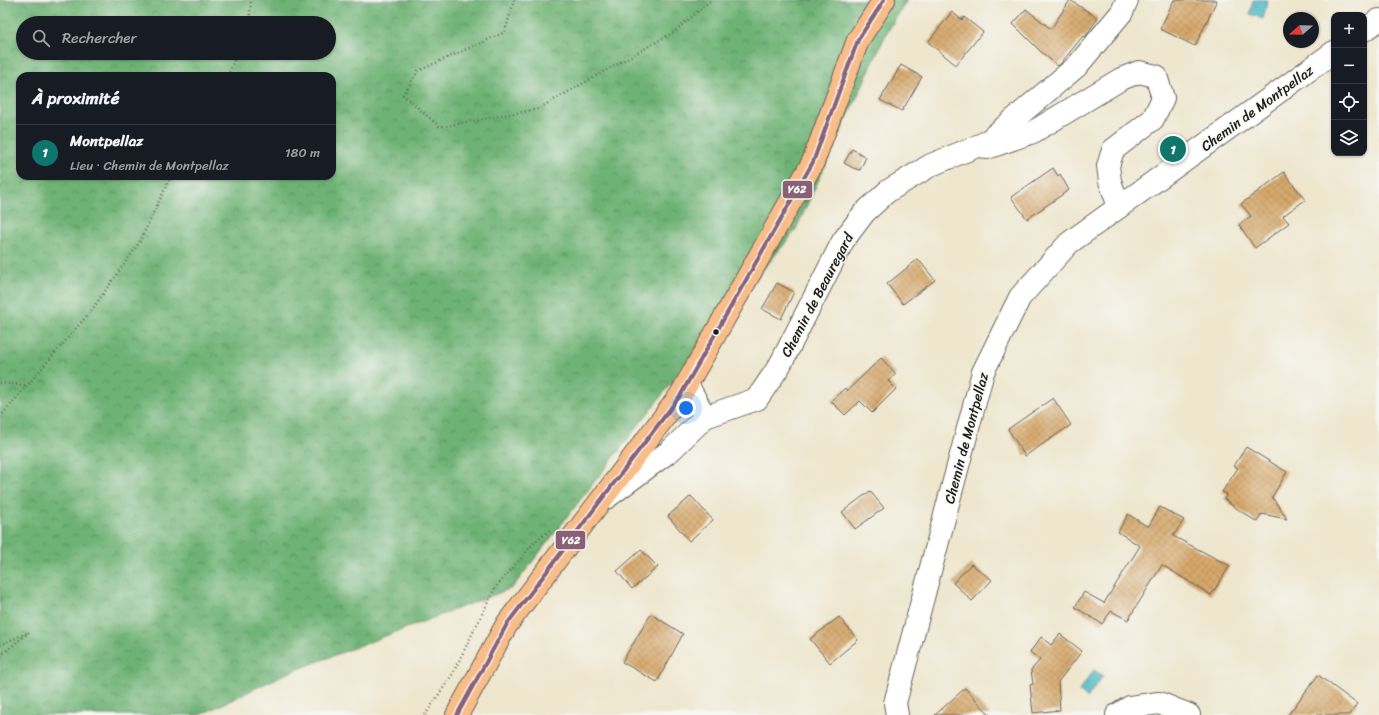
<!DOCTYPE html>
<html lang="fr">
<head>
<meta charset="utf-8">
<style>
  :root { --surface:#171b24; --page:#20242c; --text:#f1f3f6; --muted:#9ea1a6; --line:#363941; --accent:#0f766e }
  body { margin:0; font-family:Sriracha,sans-serif; background:var(--page); color:var(--text) }
  .controls { position:absolute; right:12px; top:12px; display:grid; overflow:hidden; border-radius:8px; box-shadow:0 1px 3px #0004 }
  .controls button { width:36px; height:36px; display:grid; place-items:center; padding:0; border:0; border-bottom:1px solid var(--line); background:var(--surface); color:var(--text); font:20px sans-serif }
  .compass { position:absolute; left:1283px; top:12px; width:36px; height:36px; border-radius:50%; background:var(--surface); box-shadow:0 1px 3px #0004; rotate:250deg }
  .you { position:absolute; left:686px; top:408px; width:14px; height:14px; margin:-10px; border:3px solid #fff; border-radius:50%; background:#1a73e8; box-shadow:0 0 0 6px #1a73e833 }
  .badge { display:grid; place-items:center; width:26px; height:26px; border-radius:50%; background:var(--accent); color:#fff; font-size:13px; font-weight:700 }
  .pin { position:absolute; translate:-50% -50%; border:2px solid #fff; box-shadow:0 1px 4px #0006 }
  .list { margin:0; padding:0; list-style:none }
  h2 { display:flex; justify-content:space-between; align-items:center; height:52px; margin:0; padding:0 16px; font-size:17px }
  h2 small { font-size:13px; font-weight:400; color:var(--muted) }
  .list li { display:grid; grid-template-columns:26px 1fr auto; gap:12px; align-items:center; box-sizing:border-box; height:56px; padding:0 16px; border-top:1px solid var(--line) }
  .list b { display:block; font-size:15px; white-space:nowrap }
  .list p { margin:0; font-size:13px; white-space:nowrap; color:var(--muted) }
  .list em { font-size:13px; font-style:normal; color:var(--muted) }
  .icon { flex:none; width:22px; height:22px; fill:none; stroke:currentColor; stroke-width:2; stroke-linecap:round; stroke-linejoin:round }
  .map { position:relative; flex:none; width:1379px; height:715px; overflow:hidden }
  .search { position:absolute; background:var(--surface); box-shadow:0 1px 3px #0004; left:16px; top:16px; width:320px; height:44px; display:flex; align-items:center; gap:10px; box-sizing:border-box; padding:0 14px; border-radius:22px; color:var(--muted); font-size:15px }
  .panel { position:absolute; background:var(--surface); box-shadow:0 1px 3px #0004; left:16px; top:72px; width:320px; height:108px; border-radius:12px }
  .map>svg:first-child { display:block }
  .forest { fill:url(#forest-crowns); stroke:#456748; fill-rule:evenodd }
  .water { fill:url(#water-ripples); stroke:#326a6e }
  .building { fill:url(#building-cross-hatch) }
  .lines { fill:none; stroke-linecap:round; stroke-linejoin:round }
  .minor-casing { stroke:#66635a; stroke-width:24 }
  .major-casing { stroke:#66635a; stroke-width:24 }
  .path { stroke:#66635a; stroke-width:2.5; stroke-dasharray:1 3; stroke-linecap:butt }
  .minor { stroke:#fff; stroke-width:22 }
  .major { stroke:#f8bd89; stroke-width:22 }
  .bus-1-casing { stroke:#f6f6f2; stroke-width:7 }
  .bus-1 { stroke:#8a6075; stroke-width:4 }
  .bus-dot { fill:#1c1c1c; stroke:#f6f6f2; stroke-width:1.5 }
  .labels { text-anchor:middle; stroke-width:3; stroke-linejoin:round; paint-order:stroke }
  .street-label { font-size:14px; fill:#1c1c1c; stroke:#f6f6f2 }
  .line-badge { stroke:#f6f6f2; stroke-width:1.5 }
  .badge-label { font-size:11px; text-anchor:middle; font-weight:bold; fill:#fff }
</style>
</head>
<body>
<div class="map">
<svg width="1379" height="715" viewBox="0 0 1379 715">
  <defs>
    <pattern id="forest-crowns" width="20" height="18" patternUnits="userSpaceOnUse"><rect width="20" height="18" fill="#6eb275"/><path d="M2 6a3 3 0 1 1 6 0M12 15a3 3 0 1 1 6 0" fill="none" stroke="#5a905f"/></pattern>
    <pattern id="water-ripples" width="26" height="14" patternUnits="userSpaceOnUse"><rect width="26" height="14" fill="#48b7c1"/><path d="M2 4q2-2 4 0t4 0M15 11q2-2 4 0t4 0" fill="none" stroke="#3b949c"/></pattern>
    <pattern id="building-cross-hatch" width="8" height="8" patternUnits="userSpaceOnUse"><rect width="8" height="8" fill="#d6a86c"/><path d="M0 0l8 8M0 8l8-8" fill="none" stroke="#b7905d"/></pattern>
  </defs>
  <rect width="100%" height="100%" fill="#f6f6f2"/>
  <filter id="ink" filterUnits="userSpaceOnUse"><feTurbulence type="fractalNoise" baseFrequency=".025" numOctaves="2"/><feDisplacementMap in="SourceGraphic" scale="8" xChannelSelector="R" yChannelSelector="G"/><feConvolveMatrix kernelMatrix="1 2 1 2 8 2 1 2 1" color-interpolation-filters="sRGB"/></filter>
  <filter id="wash" filterUnits="userSpaceOnUse"><feTurbulence type="fractalNoise" baseFrequency=".012" numOctaves="4" result="noise"/><feDisplacementMap in="SourceGraphic" scale="16" xChannelSelector="R" yChannelSelector="G"/><feGaussianBlur stdDeviation="0.9" result="paint"/><feColorMatrix in="noise" values="0 0 0 0 0 0 0 0 0 0 0 0 0 0 0 0 0 1.4 0 .05"/><feComposite in="paint" operator="in"/></filter>
  <g filter="url(#wash)">
    <rect width="100%" height="100%" fill="#eee6cd"/>
    <path class="forest" d="M0,0H907L886,34L795,231L700,346L512,588L285,674L200,715H0V709L2,705H0ZM23,23H329V53H23ZM20,76H332V176H20Z"/>
    <g class="water">
      <polygon points="1253,0 1268,0 1263,19 1250,14"/>
      <polygon points="1094,670 1103,676 1087,698 1079,691"/>
    </g>
    <g id="blocks">
      <g class="building">
        <polygon points="1070,0 1098,18 1085,37 1083,36 1062,62 1058,66 1040,51 1013,24 1026,9 1051,29"/>
        <polygon points="1174,0 1217,0 1195,46 1160,29"/>
        <polygon points="952,12 962,20 964,17 983,32 956,65 928,42"/>
        <polygon points="901,65 922,77 902,111 880,100"/>
        <polygon points="852,149 866,157 860,170 853,168 844,163"/>
        <polygon points="1053,168 1058,176 1060,174 1069,190 1027,219 1011,197"/>
        <polygon points="1284,172 1305,200 1283,216 1289,223 1255,248 1239,225 1251,216 1241,204"/>
        <polygon points="918,259 935,280 903,304 887,284"/>
        <polygon points="777,283 794,292 781,319 762,309"/>
        <polygon points="881,358 896,374 888,381 896,389 872,413 860,401 845,415 831,401 845,388 847,391"/>
        <polygon points="1053,398 1071,425 1025,456 1008,429"/>
        <polygon points="1246,447 1287,472 1272,497 1287,519 1262,514 1257,522 1230,504 1230,503 1224,499 1227,494 1222,492 1238,468 1234,466"/>
        <polygon points="870,491 884,508 855,529 842,512"/>
        <polygon points="691,496 713,520 689,541 668,516"/>
        <polygon points="1160,507 1184,520 1173,536 1230,566 1211,595 1162,565 1128,620 1111,611 1102,624 1075,607 1084,592 1104,603 1140,546 1118,532 1128,514 1148,527"/>
        <polygon points="641,550 658,567 632,589 617,571"/>
        <polygon points="971,564 992,580 972,601 953,583"/>
        <polygon points="651,614 683,634 657,682 622,662"/>
        <polygon points="839,617 858,640 830,663 810,639"/>
        <polygon points="1060,634 1082,651 1058,682 1060,710 1033,713 1030,685 1033,684 1031,670 1040,660 1030,652 1041,637 1051,645"/>
        <polygon points="1318,675 1357,704 1350,715 1288,715"/>
        <polygon points="965,688 990,715 935,715"/>
      </g>
    </g>
  </g>
  <g filter="url(#ink)">
    <use href="#blocks" fill-opacity="0" stroke="#66635a" stroke-width="1"/>
    <g class="lines">
      <defs>
        <g id="minor">
          <polyline points="1364,30 1379,20"/>
          <polyline points="987,148 1033,132 1121,79 1139,72 1156,76 1163,98 1153,119 1113,150 1108,166 1110,181 1119,207"/>
          <polyline points="687,384 705,417"/>
          <polyline points="606,498 671,450 705,417 757,399 780,365 843,241 864,213 888,191 931,165 987,142 1077,66 1122,12 1127,0"/>
          <polyline points="897,715 895,703 983,372 1020,297 1069,243 1334,52"/>
          <polyline points="1117,715 1130,707 1159,703 1189,715"/>
        </g>
        <polyline id="major" points="457,715 507,624 680,396 813,162 858,40 884,0"/>
      </defs>
      <use href="#minor" class="minor-casing"/>
      <use href="#major" class="major-casing"/>
      <g class="path">
        <polyline points="514,0 505,32 418,71 403,95 440,127 538,109 674,32 711,0"/>
        <polyline points="249,23 251,0"/>
        <polyline points="228,76 237,53"/>
        <polyline points="0,383 25,385"/>
        <polyline points="0,417 91,311 139,243 171,176"/>
        <polyline points="0,645 29,632 0,656"/>
        <polyline points="425,715 452,675 495,588 534,543 550,530"/>
      </g>
      <use href="#minor" class="minor"/>
      <use href="#major" class="major"/>
      <defs>
        <polyline id="bus-1" points="457,715 507,624 680,396 813,162 858,40 884,0"/>
      </defs>
      <use href="#bus-1" class="bus-1-casing"/>
      <use href="#bus-1" class="bus-1"/>
    </g>
  </g>
  <circle class="bus-dot" cx="716" cy="332" r="3.5"/>
  <g class="labels">
    <g class="street-label">
      <text transform="translate(1257 108) rotate(-36)" y="5">Chemin de Montpellaz</text>
      <text transform="translate(817 295) rotate(-62)" y="5">Chemin de Beauregard</text>
      <text transform="translate(966 438) rotate(-75)" y="5">Chemin de Montpellaz</text>
    </g>
  </g>
  <g class="line-badge">
    <rect x="782" y="180" width="31" height="19" rx="4" fill="#8a6075"/>
    <rect x="555" y="530" width="31" height="20" rx="4" fill="#8a6075"/>
  </g>
  <g class="badge-label">
    <text x="797" y="193">Y62</text>
    <text x="571" y="544">Y62</text>
  </g>
</svg>
<div class="controls">
<button>+</button>
<button>−</button>
<button><svg class="icon" aria-label="locate" viewBox="0 0 24 24"><circle cx="12" cy="12" r="6"/><path d="M12 2v4M12 18v4M2 12h4M18 12h4"/></svg></button>
<button><svg class="icon" aria-label="layers" viewBox="0 0 24 24"><path d="M12 4l9 5-9 5-9-5zM3 14l9 5 9-5"/></svg></button>
</div>
<svg class="compass" viewBox="-18 -18 36 36"><path d="M0-13l5 13h-10z" fill="#e53935"/><path d="M0 13l5-13h-10z" fill="#9ea1a6"/></svg>
<div class="you"></div>
<div class="pin badge" style="left:1173px;top:149px">1</div>
<div class="search"><svg class="icon" aria-label="search" viewBox="0 0 24 24"><circle cx="10" cy="10" r="6"/><path d="M15 15l6 6"/></svg>Rechercher</div>
<section class="panel">
<h2>À proximité<small></small></h2>
<ul class="list">
<li><span class="badge">1</span><div><b>Montpellaz</b><p>Lieu · Chemin de Montpellaz</p></div><em>180 m</em></li>
</ul>
</section>
</div>
</body>
</html>
